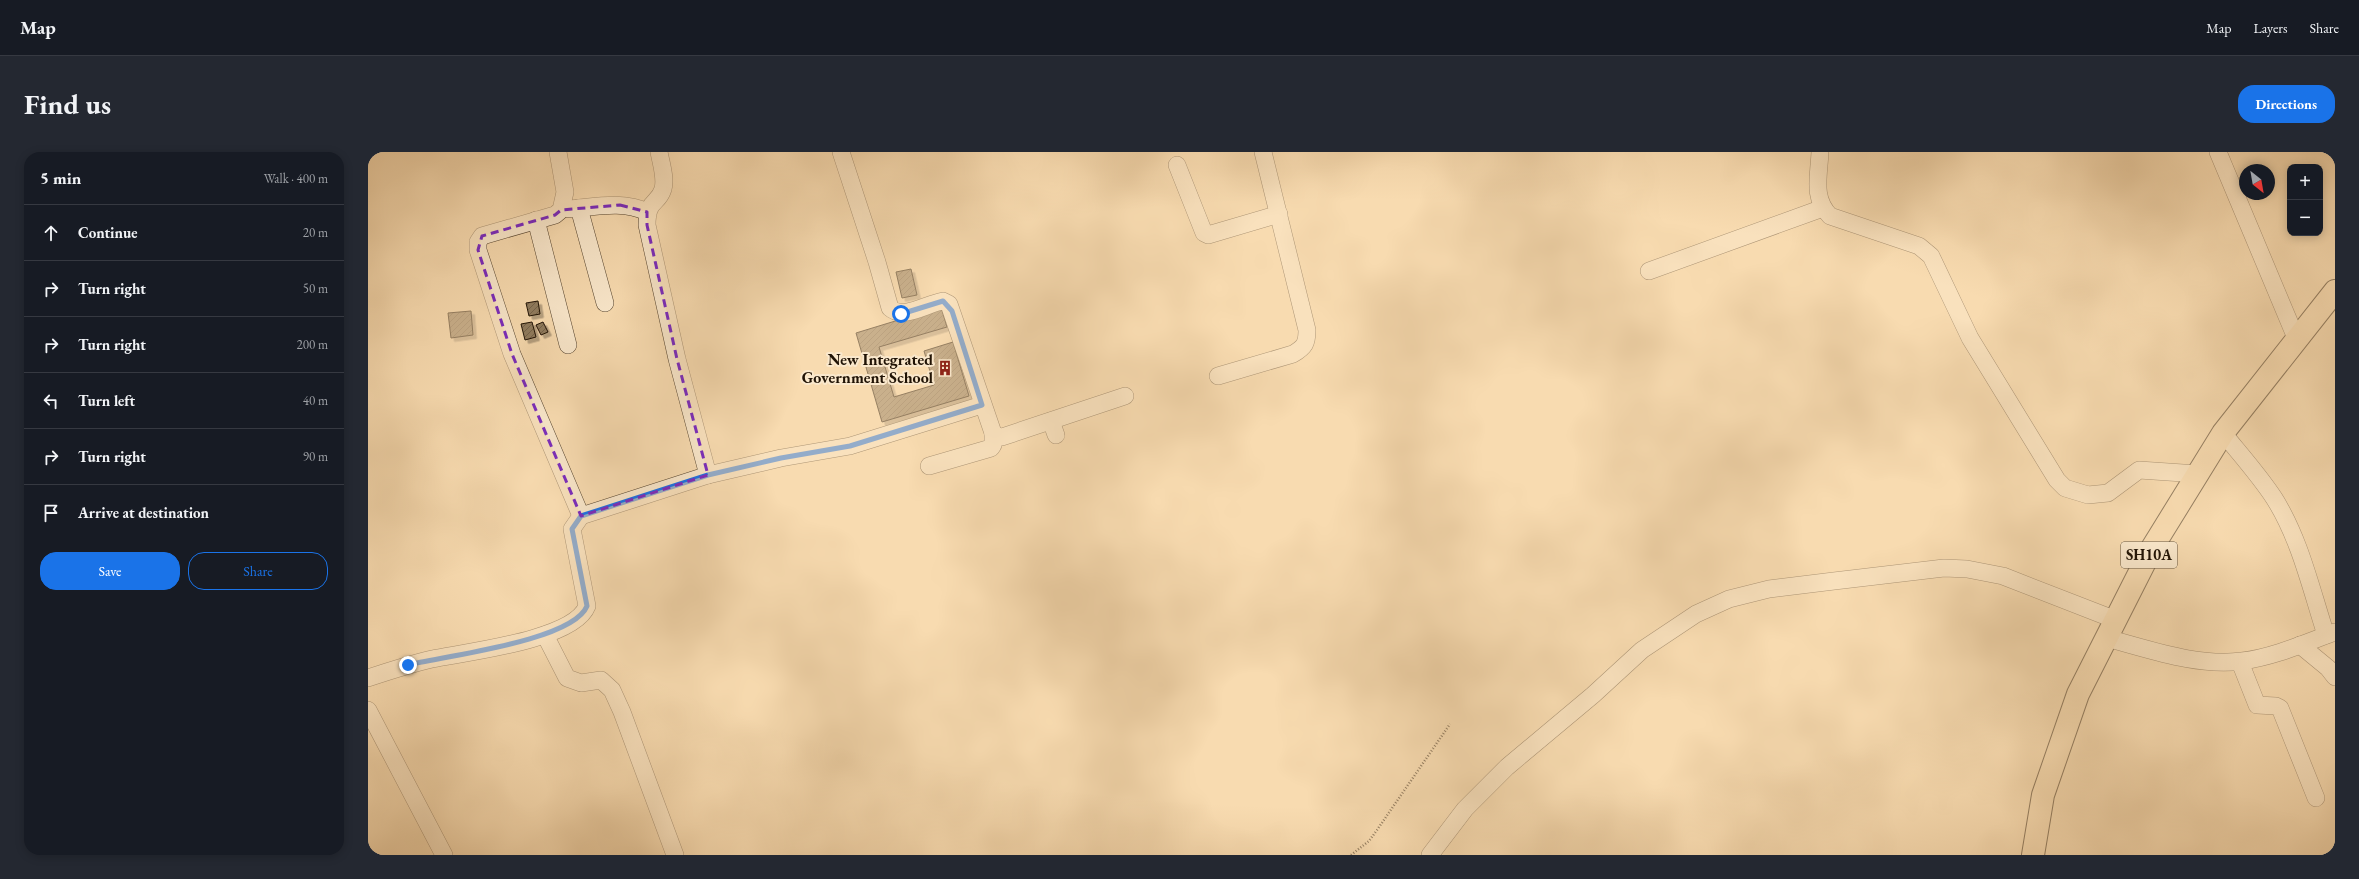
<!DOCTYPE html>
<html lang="en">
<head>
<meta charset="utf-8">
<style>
  :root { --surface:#171b24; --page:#242831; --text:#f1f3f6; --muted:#9ea1a6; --line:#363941; --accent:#1a73e8 }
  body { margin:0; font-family:"EB Garamond",serif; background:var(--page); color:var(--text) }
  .controls { position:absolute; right:12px; top:12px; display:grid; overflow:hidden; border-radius:8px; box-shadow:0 2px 10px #0003 }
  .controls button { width:36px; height:36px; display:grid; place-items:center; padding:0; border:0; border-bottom:1px solid var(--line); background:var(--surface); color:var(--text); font:20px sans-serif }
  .compass { position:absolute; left:1871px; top:12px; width:36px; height:36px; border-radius:50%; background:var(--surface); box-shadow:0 2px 10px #0003; rotate:149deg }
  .stop { position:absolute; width:12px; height:12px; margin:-9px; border:3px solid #1a73e8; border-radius:50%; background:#fff }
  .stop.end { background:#1a73e8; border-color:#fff; box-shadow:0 1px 4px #0008 }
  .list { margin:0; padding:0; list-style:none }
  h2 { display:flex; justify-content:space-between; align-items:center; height:52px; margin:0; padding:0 16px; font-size:17px }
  h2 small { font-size:13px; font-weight:400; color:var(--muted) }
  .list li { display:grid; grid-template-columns:26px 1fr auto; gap:12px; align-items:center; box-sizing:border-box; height:56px; padding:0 16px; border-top:1px solid var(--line) }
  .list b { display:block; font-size:15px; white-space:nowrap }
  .list em { font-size:13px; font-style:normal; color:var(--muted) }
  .actions { display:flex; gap:8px; padding:12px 16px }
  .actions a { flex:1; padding:9px 0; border:1px solid var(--accent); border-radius:16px; text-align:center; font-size:14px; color:var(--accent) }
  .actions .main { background:var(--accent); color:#fff }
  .icon { flex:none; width:22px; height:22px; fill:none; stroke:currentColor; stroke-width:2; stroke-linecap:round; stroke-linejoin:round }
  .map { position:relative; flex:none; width:1967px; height:703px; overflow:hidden; border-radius:16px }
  header { display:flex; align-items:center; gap:24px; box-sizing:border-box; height:56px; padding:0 20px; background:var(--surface); border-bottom:1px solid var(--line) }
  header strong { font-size:19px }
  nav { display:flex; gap:22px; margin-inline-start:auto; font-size:14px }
  .intro { display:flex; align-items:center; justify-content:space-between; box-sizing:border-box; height:96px; padding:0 24px }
  h1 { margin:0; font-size:28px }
  .button { padding:10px 18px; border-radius:16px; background:var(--accent); color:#fff; font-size:14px; font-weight:700 }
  main { display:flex; gap:24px; padding:0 24px }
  aside { flex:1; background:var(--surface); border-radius:16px; box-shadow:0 2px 10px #0003 }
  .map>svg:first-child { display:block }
  .building { fill:url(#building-hatch); stroke:#201305; filter:url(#shadow) }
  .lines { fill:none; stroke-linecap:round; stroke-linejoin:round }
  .minor-casing { stroke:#564530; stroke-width:18 }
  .major-casing { stroke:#201305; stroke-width:24 }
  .path { stroke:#201305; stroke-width:2.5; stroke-dasharray:1 2; stroke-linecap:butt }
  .minor { stroke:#fae8cc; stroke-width:17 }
  .major { stroke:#f8dbb0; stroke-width:22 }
  .route { stroke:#1a73e8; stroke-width:5 }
  .marked { fill:none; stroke:#7b2cbf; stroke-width:3; stroke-dasharray:8 5; stroke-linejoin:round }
  .labels { text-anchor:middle; stroke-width:4; stroke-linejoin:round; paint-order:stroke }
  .shield { fill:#fae8cc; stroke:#615341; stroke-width:1 }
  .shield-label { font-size:15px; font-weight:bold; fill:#201305 }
  .poi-label { font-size:16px; font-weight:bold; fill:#201305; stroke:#fae8cc; text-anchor:end }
</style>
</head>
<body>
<header>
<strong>Map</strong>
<nav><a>Map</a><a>Layers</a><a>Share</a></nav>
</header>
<div class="intro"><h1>Find us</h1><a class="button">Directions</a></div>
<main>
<aside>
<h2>5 min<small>Walk · 400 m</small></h2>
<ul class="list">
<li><svg class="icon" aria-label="ahead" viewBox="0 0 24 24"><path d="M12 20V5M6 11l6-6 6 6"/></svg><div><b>Continue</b></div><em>20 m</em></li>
<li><svg class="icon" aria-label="right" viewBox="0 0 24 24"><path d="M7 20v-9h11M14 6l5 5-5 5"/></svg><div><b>Turn right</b></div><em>50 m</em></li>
<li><svg class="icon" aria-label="right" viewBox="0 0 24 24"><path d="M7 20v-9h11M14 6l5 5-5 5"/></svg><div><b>Turn right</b></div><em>200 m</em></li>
<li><svg class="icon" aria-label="left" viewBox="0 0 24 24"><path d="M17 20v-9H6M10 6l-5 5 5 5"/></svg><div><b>Turn left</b></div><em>40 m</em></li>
<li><svg class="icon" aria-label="right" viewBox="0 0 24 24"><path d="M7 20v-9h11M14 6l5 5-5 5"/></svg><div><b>Turn right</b></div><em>90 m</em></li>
<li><svg class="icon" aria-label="arrive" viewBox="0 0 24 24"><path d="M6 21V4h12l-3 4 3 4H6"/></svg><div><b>Arrive at destination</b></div></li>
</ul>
<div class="actions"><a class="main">Save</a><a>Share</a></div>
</aside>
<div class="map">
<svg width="1967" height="703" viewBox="0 0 1967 703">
  <defs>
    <pattern id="building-hatch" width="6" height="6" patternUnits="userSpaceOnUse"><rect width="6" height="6" fill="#907b5e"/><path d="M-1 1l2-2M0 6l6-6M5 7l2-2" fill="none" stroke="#75644c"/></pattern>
    <filter id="shadow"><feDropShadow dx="3.5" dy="3.5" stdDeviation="0" flood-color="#0004"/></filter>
  </defs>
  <rect width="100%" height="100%" fill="#f8dbb0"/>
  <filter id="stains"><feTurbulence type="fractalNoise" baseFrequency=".005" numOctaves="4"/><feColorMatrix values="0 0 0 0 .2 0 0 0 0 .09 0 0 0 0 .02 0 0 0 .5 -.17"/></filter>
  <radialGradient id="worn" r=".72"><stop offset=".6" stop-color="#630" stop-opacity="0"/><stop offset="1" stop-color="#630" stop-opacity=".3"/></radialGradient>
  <g class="building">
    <polygon points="543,117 549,143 534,146 528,120"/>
    <polygon points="170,149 172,162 161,164 158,151"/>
    <polygon points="573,155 579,175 511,195 526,245 566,233 556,199 585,190 601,244 514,270 488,181"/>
    <polygon points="103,159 105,183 83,186 80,161"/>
    <polygon points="164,170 168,185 157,188 153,172"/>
    <polygon points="175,170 180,180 173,183 168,173"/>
  </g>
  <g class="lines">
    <defs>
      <g id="minor">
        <polyline points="190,0 197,40 193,58 187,63 114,84 110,90 110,98 144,202 213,364"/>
        <path d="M291,0C293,11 298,26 295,37C290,53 279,47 279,73L309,207L340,323"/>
        <path d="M473,0L509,110L522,156C535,168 558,152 575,149L581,152L625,281L628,284L634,285L757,244"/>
        <path d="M1452,0C1451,24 1444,46 1462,64L1551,94L1563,104L1602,186L1689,328L1697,336L1720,343L1740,341L1771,318L1830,322"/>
        <polyline points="1850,0 1928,186"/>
        <polyline points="809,13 836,81 840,83 911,62"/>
        <polyline points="211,56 237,151"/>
        <path d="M201,57C226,55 256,48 279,60"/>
        <polyline points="168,68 200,193"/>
        <polyline points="1281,119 1455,56"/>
        <path d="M850,224L925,202C937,195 939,191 939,178L895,0"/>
        <polyline points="683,269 688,283"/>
        <path d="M1855,281C1872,302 1891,323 1906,346C1932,387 1943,437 1958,483"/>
        <polyline points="561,314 623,296 625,293 625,281"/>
        <polyline points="177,483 199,526 213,531 233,528 244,538 254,560 307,703"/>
        <path d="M1738,486C1781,497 1829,515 1874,509C1906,505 1937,491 1967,480"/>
        <polyline points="1932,493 1960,516 1967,525"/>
        <polyline points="1872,510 1889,553 1908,554 1912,556 1948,646"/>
        <path d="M0,526C21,519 43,512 64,507C98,500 206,488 219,454L204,377L213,364L340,323L413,306L482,294L614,253"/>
        <polyline points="0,558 76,703"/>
        <polyline points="1062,703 1097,657 1139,615 1225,543 1274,498 1328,462 1361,447 1401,437 1466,429 1576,416 1599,417 1635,424 1748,468"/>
      </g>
      <polyline id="major" points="1665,703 1675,643 1710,542 1784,396 1855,281 1967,139"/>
    </defs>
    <use href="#minor" class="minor-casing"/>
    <use href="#major" class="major-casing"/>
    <polyline class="path" points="983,703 1001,689 1009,678 1082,572"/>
    <use href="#minor" class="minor"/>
    <use href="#major" class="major"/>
  </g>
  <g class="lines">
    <path class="route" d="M40,513C76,504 205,489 219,454L204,377L213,364L340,323L413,306L482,294L614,253L584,159L575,149L533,162"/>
  </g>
  <path d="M0 0H1967V703H0ZM252,53L279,60V73L309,207L340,323L213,364L144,202L110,98L114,84L187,63L193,58Z" fill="#f8dbb0" fill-opacity=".55" fill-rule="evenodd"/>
  <path class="marked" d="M252,53L279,60V73L309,207L340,323L213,364L144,202L110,98L114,84L187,63L193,58Z"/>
  <defs>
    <symbol id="building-bare" viewBox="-9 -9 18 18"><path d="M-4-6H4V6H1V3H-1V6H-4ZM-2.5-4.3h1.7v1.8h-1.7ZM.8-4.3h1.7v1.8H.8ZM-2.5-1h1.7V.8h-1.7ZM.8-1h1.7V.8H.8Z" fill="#8f2418" stroke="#fae8cc" stroke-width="2.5" paint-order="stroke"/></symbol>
  </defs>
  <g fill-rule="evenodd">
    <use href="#building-bare" x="566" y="205" width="22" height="22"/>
  </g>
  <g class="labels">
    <rect class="shield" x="1753" y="390" width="56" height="26" rx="3"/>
    <g class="shield-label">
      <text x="1781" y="408">SH10A</text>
    </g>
    <g class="poi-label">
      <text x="565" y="213">New Integrated<tspan x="565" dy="18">Government School</tspan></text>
    </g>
  </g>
  <rect width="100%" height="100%" filter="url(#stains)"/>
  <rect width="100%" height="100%" fill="url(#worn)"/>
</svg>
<div class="controls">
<button>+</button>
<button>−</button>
</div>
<svg class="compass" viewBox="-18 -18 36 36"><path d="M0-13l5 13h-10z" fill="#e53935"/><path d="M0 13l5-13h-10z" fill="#9ea1a6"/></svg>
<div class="stop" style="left:533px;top:162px"></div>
<div class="stop end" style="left:40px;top:513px"></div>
</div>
</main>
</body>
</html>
